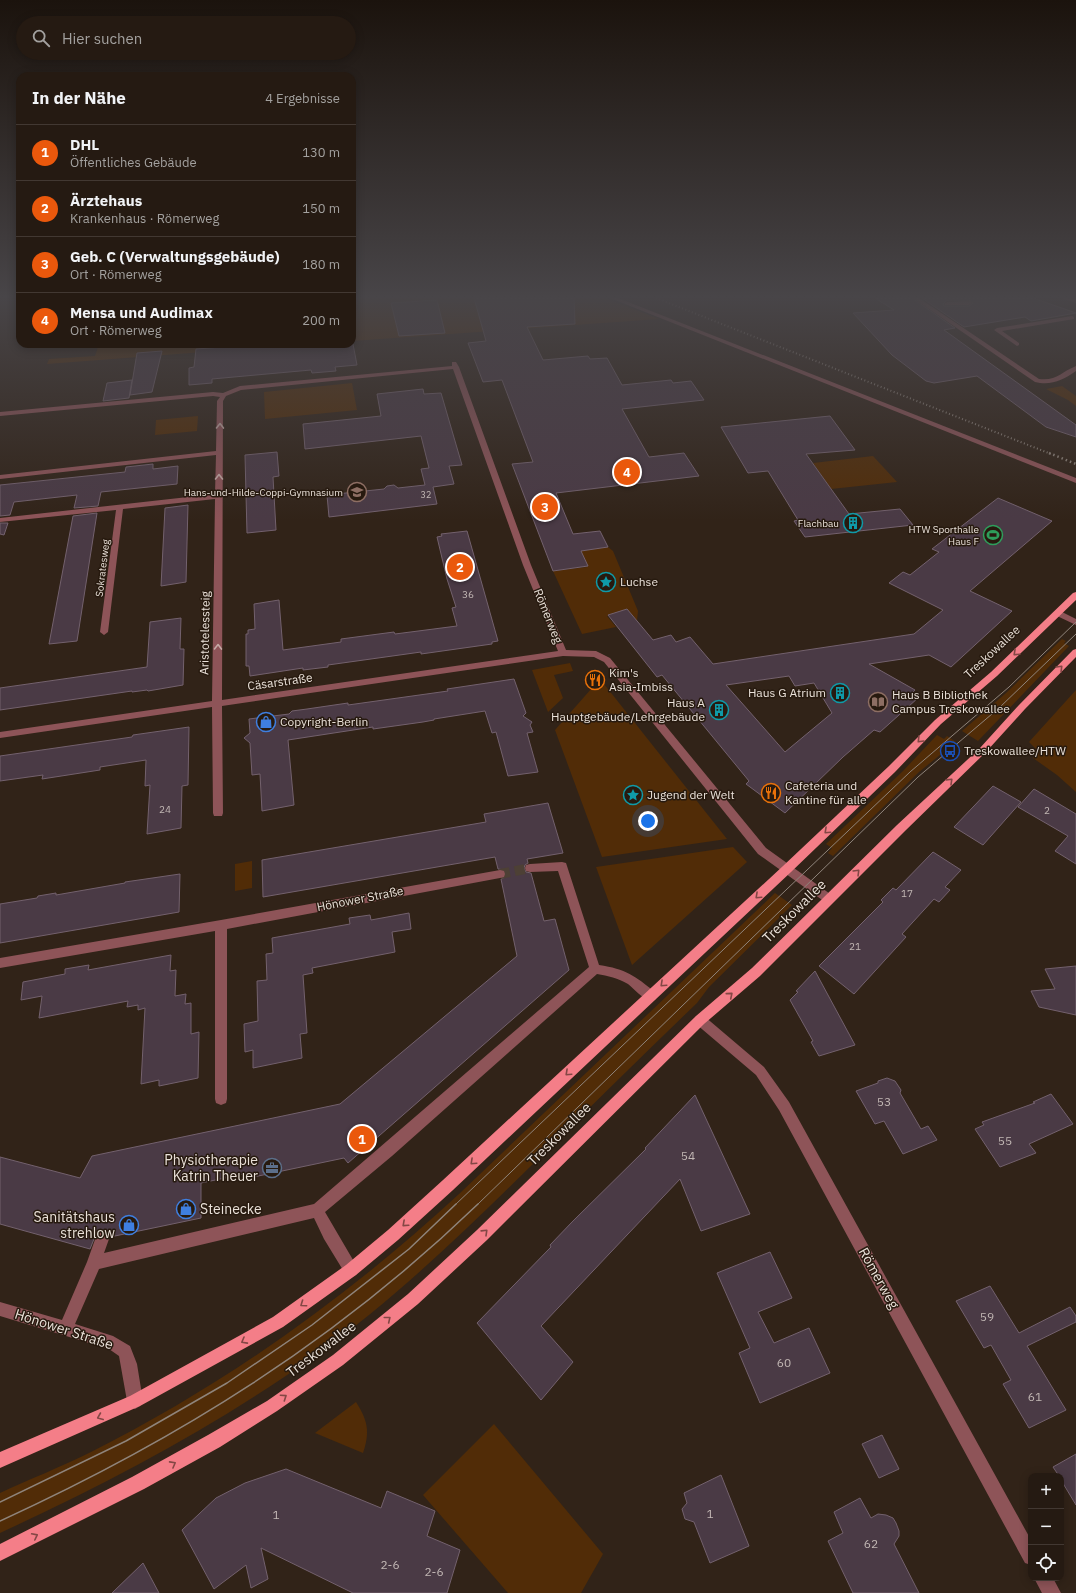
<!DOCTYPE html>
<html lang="de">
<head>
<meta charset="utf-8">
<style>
  :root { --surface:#251a12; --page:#2d231b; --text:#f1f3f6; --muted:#a3a19f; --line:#423832; --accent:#ea580c }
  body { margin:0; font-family:"IBM Plex Sans",sans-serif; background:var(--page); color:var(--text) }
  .controls { position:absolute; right:12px; bottom:12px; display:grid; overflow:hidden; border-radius:8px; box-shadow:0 2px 10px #0003 }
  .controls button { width:36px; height:36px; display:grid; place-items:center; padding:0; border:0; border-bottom:1px solid var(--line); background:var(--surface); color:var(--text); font:20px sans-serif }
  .you { position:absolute; left:648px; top:821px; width:14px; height:14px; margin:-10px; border:3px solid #fff; border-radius:50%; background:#1a73e8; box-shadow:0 0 0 6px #1a73e833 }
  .badge { display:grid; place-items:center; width:26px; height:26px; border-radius:50%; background:var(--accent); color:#fff; font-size:13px; font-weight:700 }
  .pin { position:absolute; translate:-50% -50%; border:2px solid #fff; box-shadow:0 1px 4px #0006 }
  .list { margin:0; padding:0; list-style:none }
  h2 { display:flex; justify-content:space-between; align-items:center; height:52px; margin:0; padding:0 16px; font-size:17px }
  h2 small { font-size:13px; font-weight:400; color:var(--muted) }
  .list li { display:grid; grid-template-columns:26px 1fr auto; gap:12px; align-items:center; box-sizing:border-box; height:56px; padding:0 16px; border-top:1px solid var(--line) }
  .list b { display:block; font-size:15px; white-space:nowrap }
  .list p { margin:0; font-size:13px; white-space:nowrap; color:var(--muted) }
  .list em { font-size:13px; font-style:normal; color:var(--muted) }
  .icon { flex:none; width:22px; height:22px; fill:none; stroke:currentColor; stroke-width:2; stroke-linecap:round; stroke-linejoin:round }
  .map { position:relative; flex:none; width:1076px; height:1593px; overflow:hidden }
  .search { position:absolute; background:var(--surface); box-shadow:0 2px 10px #0003; left:16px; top:16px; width:340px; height:44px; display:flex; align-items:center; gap:10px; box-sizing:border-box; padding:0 14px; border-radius:22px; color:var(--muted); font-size:15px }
  .panel { position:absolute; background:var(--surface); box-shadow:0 2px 10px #0003; left:16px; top:72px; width:340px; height:276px; border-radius:12px }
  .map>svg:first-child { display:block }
  .green { fill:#512c07 }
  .building { fill:#4a3a45; stroke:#73616d; fill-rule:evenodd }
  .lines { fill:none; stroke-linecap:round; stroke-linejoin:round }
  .minor-tunnel { stroke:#4d4035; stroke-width:10; stroke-dasharray:10 5; stroke-linecap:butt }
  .minor { fill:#8e5458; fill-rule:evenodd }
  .major { fill:#f47e88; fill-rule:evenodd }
  .tram-far1 { stroke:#8f847b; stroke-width:1 }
  .tram { stroke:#8f847b; stroke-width:1.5 }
  .rail-far1 { stroke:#8f847b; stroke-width:2; stroke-dasharray:1 2.5; stroke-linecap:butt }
  .rail { stroke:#8f847b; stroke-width:2.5; stroke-dasharray:1.5 3; stroke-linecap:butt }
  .oneway { stroke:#c5a9a5 }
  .oneway2 { stroke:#834745 }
  .labels { text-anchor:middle; stroke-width:3; stroke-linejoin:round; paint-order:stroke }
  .far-number-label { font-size:9px; fill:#c2b7b4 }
  .far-poi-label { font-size:10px; fill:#eae1d9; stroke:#271a0f; text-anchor:end }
  .far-street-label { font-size:10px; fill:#eae1d9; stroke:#271a0f }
  .number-label { font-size:10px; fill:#c2b7b4 }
  .poi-label { font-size:12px; fill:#eae1d9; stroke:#271a0f; text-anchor:start }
  .street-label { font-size:12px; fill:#eae1d9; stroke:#271a0f }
  .near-number-label { font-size:12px; fill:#c2b7b4 }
  .near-street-label { font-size:14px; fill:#eae1d9; stroke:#271a0f }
  .near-poi-label { font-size:14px; fill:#eae1d9; stroke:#271a0f; text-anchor:end }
</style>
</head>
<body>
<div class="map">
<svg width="1076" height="1593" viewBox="0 0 1076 1593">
  <rect width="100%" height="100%" fill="#312318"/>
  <g class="green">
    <polygon points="352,298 605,298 659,319 352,341"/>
    <polygon points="99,344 310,344 47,364 49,359 95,356"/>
    <polygon points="352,383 357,410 265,419 264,392"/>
    <polygon points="1062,386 1076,396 1076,406 1068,400 1046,389"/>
    <polygon points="198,416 197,431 155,435 156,420"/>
    <polygon points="873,456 897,482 831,489 813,463"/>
    <polygon points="608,547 613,551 638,611 637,621 627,609 607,616 616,627 582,634 553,571 587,567 581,551"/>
    <polygon points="1062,639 1066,641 1064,643 1069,646 978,741 962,731 1006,693"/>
    <polygon points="570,663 573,671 554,675 563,698 548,712 532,670"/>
    <polygon points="604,684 727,839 602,857 555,730 592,688"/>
    <polygon points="1076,690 1076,792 1057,775 1033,758 1038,751 1029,742"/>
    <polygon points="937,735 944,739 947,736 956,742 919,772 833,856 828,853 832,848 826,844 903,771"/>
    <polygon points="733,847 747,862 632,965 596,867"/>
    <polygon points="252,861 252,888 235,891 235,864"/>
    <path d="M775,893L792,905L709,987L697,1003C643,1055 589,1108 536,1161C482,1214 428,1267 369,1315C257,1404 130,1473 0,1533V1493C30,1479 61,1467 91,1452C226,1384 349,1296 459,1194Z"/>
    <path d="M356,1402C368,1421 370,1432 363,1453L315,1433Z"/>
    <polygon points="494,1424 603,1554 581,1593 508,1593 423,1495"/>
  </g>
  <g class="building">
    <polygon points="474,298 574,298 575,324 527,327 543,360 588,356 590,359 607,358 622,385 671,380 673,383 691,381 704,400 622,409 649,457 684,453 699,476 556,493 573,534 600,531 608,547 581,551 588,566 553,571 512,464 533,462 502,380 483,382 468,343 486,341"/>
    <polygon points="875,298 912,298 955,328 944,330 1076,425 1076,437 1046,427 977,376 934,383 926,381 892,355 853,313 894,310"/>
    <path d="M922,298H995L997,299L1033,298L1076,313L1031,321L1025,317L964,327ZM947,300H969L973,303L969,306H944L943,304Z"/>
    <polygon points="437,300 445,333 399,336 391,303"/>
    <polygon points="266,344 353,344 357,365 335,367 336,371 312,373 311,370 212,379 212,383 189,385 189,368 194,367 196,349"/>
    <polygon points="162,351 152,392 130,395 137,353"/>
    <polygon points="132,380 129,398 103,401 107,383"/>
    <polygon points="423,389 424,394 441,393 462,465 449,466 454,484 433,487 437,504 329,517 327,495 384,489 387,486 394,485 398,488 425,485 421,469 429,468 421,436 305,449 303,424 381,416 377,394"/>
    <polygon points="830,416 855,450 806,454 849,514 900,509 913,525 805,537 794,521 798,520 768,471 748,473 721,427"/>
    <polygon points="277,452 279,476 273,477 276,530 247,533 245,455"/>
    <polygon points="153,464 153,469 178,466 177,484 101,492 98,506 74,508 77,495 14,502 10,515 0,516 0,485 125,472 126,467"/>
    <path d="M998,498L1052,521L970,591L1012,611L951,667L929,655L869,664L915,690L911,694L918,698L880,732L874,730L843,757L785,813L746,784L749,781L662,675L657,677L608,615L627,609L653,640L671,635L676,642L690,637L713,664L914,634L943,610L889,583L903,572L910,575L939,552L932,549ZM789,676L795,686L814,683L832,713L785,752L726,685Z"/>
    <polygon points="188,505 186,582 161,586 165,508"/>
    <polygon points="97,513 77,641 49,644 73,516"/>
    <polygon points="0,523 8,523 4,535 0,534"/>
    <polygon points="467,531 498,641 492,642 492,644 421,654 421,652 328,665 328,667 303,670 303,668 250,676 249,666 246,666 246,634 248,634 248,630 255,629 254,604 279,600 283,650 341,642 341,639 394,632 395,634 457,626 452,608 456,607 447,579 437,537 442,536 441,534"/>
    <polygon points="181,618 180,649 184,649 183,685 148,691 147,690 132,692 132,691 0,710 0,688 147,667 150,622"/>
    <polygon points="514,679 526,713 523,716 532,722 530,725 533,732 527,733 538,772 508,776 496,732 492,733 485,711 434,719 434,720 423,722 373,729 373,727 288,740 294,805 262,811 260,774 252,775 250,743 244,738 250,733 249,719 289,714 292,711 307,709 348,703 348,705 448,691 447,689"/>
    <polygon points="189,727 188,785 182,786 181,828 147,834 150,785 145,786 146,760 100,767 100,770 42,779 43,775 0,781 0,756 132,737 133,735"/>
    <polygon points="993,786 1021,802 983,845 954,827"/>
    <polygon points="1034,789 1076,814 1076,864 1055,851 1068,836 1018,807"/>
    <polygon points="548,803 563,853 527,859 528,863 525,865 524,868 526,872 531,873 544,921 555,919 569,970 348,1163 344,1158 244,1179 244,1174 201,1183 201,1218 110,1237 108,1233 101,1231 96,1234 90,1249 0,1224 0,1157 80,1178 92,1156 340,1104 517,956 501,879 505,877 506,874 504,870 498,869 495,857 263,897 262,860 486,822 484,814"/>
    <polygon points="933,852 961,870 945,887 950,890 939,902 934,899 902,934 906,937 854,994 819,966 883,902 881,900 893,888 896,890"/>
    <polygon points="180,874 179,912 0,943 0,904 37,898 38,896 56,893 56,895 125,883 125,882"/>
    <polygon points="409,913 411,929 392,932 395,952 312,968 313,973 303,975 307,1033 300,1034 302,1058 253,1068 253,1050 245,1052 244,1024 258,1021 257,981 267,980 266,954 273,953 272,938 350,924 349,918 370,915 371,920"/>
    <polygon points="171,955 170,971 176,970 175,996 186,994 185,1004 191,1003 191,1034 199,1032 198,1078 159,1086 159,1080 141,1084 145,1008 138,1010 138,1005 127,1007 128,1001 39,1018 42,996 21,1000 23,982 65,974 65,969 89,965 88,970"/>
    <polygon points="1076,966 1076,1015 1039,1007 1031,991 1055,989 1045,969"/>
    <polygon points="815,971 855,1045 819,1056 811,1042 813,1041 790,1000 798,992 796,991"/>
    <polygon points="887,1078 895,1081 901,1090 900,1093 921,1129 928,1126 937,1140 903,1154 884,1121 875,1124 856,1091 878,1083 878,1081"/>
    <polygon points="1051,1094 1073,1124 1029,1144 1036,1153 1000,1167 975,1129 984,1125 982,1122 1035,1103 1033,1102"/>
    <polygon points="695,1095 750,1214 701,1231 680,1179 541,1326 573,1362 541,1400 477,1323 551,1247 550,1245 573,1221 646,1149 645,1148"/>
    <polygon points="770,1252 792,1298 758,1312 774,1343 809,1328 830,1373 760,1403 739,1353 750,1348 717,1273"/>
    <polygon points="990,1286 1019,1333 1070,1307 1076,1316 1076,1322 1027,1346 1066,1410 1029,1428 1003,1384 1011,1380 991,1345 984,1348 956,1301"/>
    <polygon points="882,1435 899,1469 879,1478 862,1444"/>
    <polygon points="1076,1454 1076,1505 1061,1480 1061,1476 1059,1476 1053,1467"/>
    <polygon points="286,1469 381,1508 387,1491 435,1511 427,1536 460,1550 447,1593 353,1593 261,1548 268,1579 251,1588 246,1565 214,1589 182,1530 216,1498 245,1483"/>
    <polygon points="721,1475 749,1546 710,1563 694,1522 685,1519 682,1509 687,1503 684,1493"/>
    <polygon points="860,1498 871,1518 878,1514 886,1515 893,1518 896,1523 899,1531 899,1536 894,1544 919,1593 853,1593 828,1541 843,1533 834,1512"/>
    <polygon points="143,1563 159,1593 112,1593"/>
  </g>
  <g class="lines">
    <polyline class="minor-tunnel" points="500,874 530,868"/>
    <g class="minor">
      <polygon points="610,298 618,298 1076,478 1076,483"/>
      <path d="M913,298H919L1039,379C1057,381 1061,372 1076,366V371C1063,380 1051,386 1035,382Z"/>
      <polygon points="1063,298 1076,299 1076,303 1064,299"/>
      <polygon points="947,302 969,301 972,303 969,305 945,305 944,304"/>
      <polygon points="1072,316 1074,317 1074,319 1002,331 1019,343 1019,345 1017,346 994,330 997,328"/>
      <polygon points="77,344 83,344 83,345 80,347"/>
      <path d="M452,362H456L459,367L531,565L566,650L596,651L610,658L766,848L833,896L834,899L833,902L829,904L825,902L758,854L604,662L594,657L563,656L222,706L223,813L222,816H214L213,813L212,707L0,738V732L212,701L215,499L123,509L108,632L104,635L100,632L116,510L0,522V518L215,494L216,455L0,479V475L216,451L217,401L220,397L213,396L0,416V412L213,392L223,393L240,386L452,366ZM453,369L523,565L558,651L222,700L223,401L226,396L241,390Z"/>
      <polygon points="1058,610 1076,619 1076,625 1055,615 1054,613"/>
      <path d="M562,862L566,863L567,866L599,965C626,969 635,976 655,992L657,996L655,1000L651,1001C642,998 635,990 628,984C618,978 608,976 597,974L392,1156L325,1212L356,1265L358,1270L356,1275L351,1277L346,1275L324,1239L314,1218L99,1269L75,1324L113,1336L130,1346L137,1364L143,1401L140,1406L135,1409L130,1406L127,1401L119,1356L109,1349L0,1316V1302L62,1320L87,1262L97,1234L102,1232L107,1234L109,1239L104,1253L314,1204L589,967L558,871L530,872L526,871L525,868L526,865L530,864Z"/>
      <polygon points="500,870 504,871 505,874 504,877 500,878 227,929 227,1099 226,1103 221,1105 216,1103 215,1099 215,931 0,968 0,958 221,920"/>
      <polygon points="700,1015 704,1016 764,1067 789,1102 1031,1540 1031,1565 1025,1563 779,1110 756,1075 696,1024 694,1020 696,1016"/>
      <polygon points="1034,1578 1053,1578 1061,1593 1042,1593"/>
    </g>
    <g class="major">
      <polygon points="1076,592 1076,600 997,676 941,724 895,772 791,872 453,1190 398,1240 356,1275 283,1327 140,1406 0,1468 0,1452 130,1396 273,1317 346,1265 388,1230 443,1180 783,866 889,766 935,720 991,672 1073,593"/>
      <polygon points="1076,649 1076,657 1025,709 986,752 905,831 760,976 704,1024 487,1240 418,1304 343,1365 277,1411 220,1447 144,1489 0,1561 0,1544 132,1477 208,1435 267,1401 333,1355 408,1294 477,1230 696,1016 752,968 897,825 980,748 1019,705 1073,650"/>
    </g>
    <g class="tram-far1">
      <polyline points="455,1205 910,772 1009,687 1076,622"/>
      <polyline points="477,1205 918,777 999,708 1076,634"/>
    </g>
    <g class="tram">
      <polyline points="0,1502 126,1441 227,1383 312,1325 409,1249 456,1204"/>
      <path d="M0,1521C179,1439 336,1341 478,1204"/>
    </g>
    <polyline class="rail-far1" points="656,298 1051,454"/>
    <polyline class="rail" points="1049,453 1076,464"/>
  </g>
  <defs><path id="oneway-chevron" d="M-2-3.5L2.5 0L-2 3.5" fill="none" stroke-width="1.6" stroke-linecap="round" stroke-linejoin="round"/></defs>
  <g class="oneway">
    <use href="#oneway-chevron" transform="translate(220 426) rotate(-89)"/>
    <use href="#oneway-chevron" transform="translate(219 477) rotate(-90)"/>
    <use href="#oneway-chevron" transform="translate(218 647) rotate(-89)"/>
  </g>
  <g class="oneway2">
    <use href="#oneway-chevron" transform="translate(1016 653) rotate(137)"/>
    <use href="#oneway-chevron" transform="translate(1060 668) rotate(-45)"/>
    <use href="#oneway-chevron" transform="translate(920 740) rotate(134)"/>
    <use href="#oneway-chevron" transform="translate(950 781) rotate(-44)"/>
    <use href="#oneway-chevron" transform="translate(827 831) rotate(137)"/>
    <use href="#oneway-chevron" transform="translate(857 872) rotate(-45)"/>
    <use href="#oneway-chevron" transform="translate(758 896) rotate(137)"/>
    <use href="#oneway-chevron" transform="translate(663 984) rotate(137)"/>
    <use href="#oneway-chevron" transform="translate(730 995) rotate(-40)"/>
    <use href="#oneway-chevron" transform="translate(568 1073) rotate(137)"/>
    <use href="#oneway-chevron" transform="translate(473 1162) rotate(137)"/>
    <use href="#oneway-chevron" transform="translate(405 1224) rotate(138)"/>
    <use href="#oneway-chevron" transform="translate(485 1232) rotate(-44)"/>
    <use href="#oneway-chevron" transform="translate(303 1304) rotate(145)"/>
    <use href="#oneway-chevron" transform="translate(388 1319) rotate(-39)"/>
    <use href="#oneway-chevron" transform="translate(244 1341) rotate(151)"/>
    <use href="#oneway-chevron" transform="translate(284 1397) rotate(-34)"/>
    <use href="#oneway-chevron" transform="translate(100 1417) rotate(157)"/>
    <use href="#oneway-chevron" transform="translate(173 1464) rotate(-29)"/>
    <use href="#oneway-chevron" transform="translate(35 1536) rotate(-27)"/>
  </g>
  <linearGradient id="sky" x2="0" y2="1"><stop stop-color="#1b130d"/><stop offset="0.57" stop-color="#484548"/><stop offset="1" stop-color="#484548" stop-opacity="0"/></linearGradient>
  <rect width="1076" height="521" fill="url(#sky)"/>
  <defs>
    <symbol id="school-ring" viewBox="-11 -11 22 22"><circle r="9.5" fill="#271a0f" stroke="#8d6e63" stroke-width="1.5"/><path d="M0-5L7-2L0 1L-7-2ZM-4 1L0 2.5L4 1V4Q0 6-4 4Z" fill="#8d6e63"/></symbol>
    <symbol id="building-ring" viewBox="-11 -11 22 22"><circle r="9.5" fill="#271a0f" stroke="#0f9aa8" stroke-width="1.5"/><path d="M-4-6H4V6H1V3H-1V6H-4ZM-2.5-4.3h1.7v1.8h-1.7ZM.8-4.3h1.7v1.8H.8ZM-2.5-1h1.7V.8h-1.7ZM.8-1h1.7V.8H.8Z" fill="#0f9aa8"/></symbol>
    <symbol id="stadium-ring" viewBox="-11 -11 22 22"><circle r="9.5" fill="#271a0f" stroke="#2e9e5b" stroke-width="1.5"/><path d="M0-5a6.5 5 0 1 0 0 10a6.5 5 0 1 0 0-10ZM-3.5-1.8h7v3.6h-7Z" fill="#2e9e5b"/></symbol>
    <symbol id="sight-ring" viewBox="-11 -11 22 22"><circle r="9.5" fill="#271a0f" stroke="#0f9aa8" stroke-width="1.5"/><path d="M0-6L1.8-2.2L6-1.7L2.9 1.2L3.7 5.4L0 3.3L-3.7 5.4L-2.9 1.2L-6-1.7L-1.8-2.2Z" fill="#0f9aa8"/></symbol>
    <symbol id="restaurant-ring" viewBox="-11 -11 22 22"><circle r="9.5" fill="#271a0f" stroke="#e8710a" stroke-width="1.5"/><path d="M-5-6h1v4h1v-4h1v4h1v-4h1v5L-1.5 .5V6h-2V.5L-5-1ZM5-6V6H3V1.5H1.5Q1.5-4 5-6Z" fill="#e8710a"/></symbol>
    <symbol id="library-ring" viewBox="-11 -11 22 22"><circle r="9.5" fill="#271a0f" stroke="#8d6e63" stroke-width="1.5"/><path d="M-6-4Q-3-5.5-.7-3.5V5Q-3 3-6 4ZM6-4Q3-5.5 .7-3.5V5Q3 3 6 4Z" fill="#8d6e63"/></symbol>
    <symbol id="shop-ring" viewBox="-11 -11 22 22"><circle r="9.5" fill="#271a0f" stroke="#3f7fe0" stroke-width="1.5"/><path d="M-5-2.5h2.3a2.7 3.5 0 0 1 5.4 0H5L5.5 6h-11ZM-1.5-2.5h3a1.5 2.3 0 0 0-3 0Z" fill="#3f7fe0"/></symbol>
    <symbol id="bus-ring" viewBox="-11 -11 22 22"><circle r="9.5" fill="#271a0f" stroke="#1a4fb4" stroke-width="1.5"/><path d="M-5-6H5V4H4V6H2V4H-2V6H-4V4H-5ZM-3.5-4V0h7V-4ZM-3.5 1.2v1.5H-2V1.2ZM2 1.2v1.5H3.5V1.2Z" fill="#1a4fb4"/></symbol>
    <symbol id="office-ring" viewBox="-11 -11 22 22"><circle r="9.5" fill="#271a0f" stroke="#5c6f8a" stroke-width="1.5"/><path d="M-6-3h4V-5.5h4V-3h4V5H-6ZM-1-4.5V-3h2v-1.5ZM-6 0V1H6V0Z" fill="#5c6f8a"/></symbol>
  </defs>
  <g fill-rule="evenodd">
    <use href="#school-ring" x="346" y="481" width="22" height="22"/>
    <use href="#building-ring" x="842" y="512" width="22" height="22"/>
    <use href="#stadium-ring" x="982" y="524" width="22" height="22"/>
    <use href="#sight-ring" x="595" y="571" width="22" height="22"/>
    <use href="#restaurant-ring" x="584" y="669" width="22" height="22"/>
    <use href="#building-ring" x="829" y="682" width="22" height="22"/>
    <use href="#library-ring" x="867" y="691" width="22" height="22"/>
    <use href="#building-ring" x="708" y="699" width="22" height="22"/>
    <use href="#shop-ring" x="255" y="711" width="22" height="22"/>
    <use href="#bus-ring" x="939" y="740" width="22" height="22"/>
    <use href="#restaurant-ring" x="760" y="782" width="22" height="22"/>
    <use href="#sight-ring" x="622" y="784" width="22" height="22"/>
    <use href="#office-ring" x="261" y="1157" width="22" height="22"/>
    <use href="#shop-ring" x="175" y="1198" width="22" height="22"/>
    <use href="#shop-ring" x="118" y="1214" width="22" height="22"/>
  </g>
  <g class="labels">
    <g class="far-number-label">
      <text x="426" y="498">32</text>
    </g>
    <g class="far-poi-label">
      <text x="343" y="496">Hans-und-Hilde-Coppi-Gymnasium</text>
      <text x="839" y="527">Flachbau</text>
      <text x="979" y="533">HTW Sporthalle<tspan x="979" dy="12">Haus F</tspan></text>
    </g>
    <g class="far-street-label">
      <text transform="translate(102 568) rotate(-83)" y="4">Sokratesweg</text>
    </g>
    <g class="number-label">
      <text x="468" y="598">36</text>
      <text x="165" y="813">24</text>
      <text x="1047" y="814">2</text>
      <text x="907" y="897">17</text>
      <text x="855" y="950">21</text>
    </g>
    <g class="poi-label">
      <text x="620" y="586">Luchse</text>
      <text x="609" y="677">Kim's<tspan x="609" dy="14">Asia-Imbiss</tspan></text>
      <text x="826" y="697" text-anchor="end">Haus G Atrium</text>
      <text x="892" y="699">Haus B Bibliothek<tspan x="892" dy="14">Campus Treskowallee</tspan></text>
      <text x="705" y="707" text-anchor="end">Haus A<tspan x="705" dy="14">Hauptgebäude/Lehrgebäude</tspan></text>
      <text x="280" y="726">Copyright-Berlin</text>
      <text x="964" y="755">Treskowallee/HTW</text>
      <text x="785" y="790">Cafeteria und<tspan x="785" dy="14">Kantine für alle</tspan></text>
      <text x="647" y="799">Jugend der Welt</text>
    </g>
    <g class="street-label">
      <text transform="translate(548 616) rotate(68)" y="4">Römerweg</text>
      <text transform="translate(205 633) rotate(-89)" y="4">Aristotelessteig</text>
      <text transform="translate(992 652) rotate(-43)" y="4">Treskowallee</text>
      <text transform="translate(280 682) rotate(-8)" y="4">Cäsarstraße</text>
      <text transform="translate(360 899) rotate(-11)" y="4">Hönower Straße</text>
    </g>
    <g class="near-number-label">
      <text x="884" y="1106">53</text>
      <text x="1005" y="1145">55</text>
      <text x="688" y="1160">54</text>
      <text x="987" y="1321">59</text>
      <text x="784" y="1367">60</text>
      <text x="1035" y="1401">61</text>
      <text x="710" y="1518">1</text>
      <text x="276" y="1519">1</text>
      <text x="871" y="1548">62</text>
      <text x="390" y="1569">2-6</text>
      <text x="434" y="1576">2-6</text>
    </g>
    <g class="near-street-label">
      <text transform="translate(794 911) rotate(-45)" y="5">Treskowallee</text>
      <text transform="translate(559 1134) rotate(-45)" y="5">Treskowallee</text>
      <text transform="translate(879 1278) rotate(61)" y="5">Römerweg</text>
      <text transform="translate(64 1329) rotate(18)" y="5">Hönower Straße</text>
      <text transform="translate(321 1349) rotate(-37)" y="5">Treskowallee</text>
    </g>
    <g class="near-poi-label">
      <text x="258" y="1165">Physiotherapie<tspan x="258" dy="16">Katrin Theuer</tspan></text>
      <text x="200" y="1214" text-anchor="start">Steinecke</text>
      <text x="115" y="1222">Sanitätshaus<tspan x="115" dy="16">strehlow</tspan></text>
    </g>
  </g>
</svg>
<div class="controls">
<button>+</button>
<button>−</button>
<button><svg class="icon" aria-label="locate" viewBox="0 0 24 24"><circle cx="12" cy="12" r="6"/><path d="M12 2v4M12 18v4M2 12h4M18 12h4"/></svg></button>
</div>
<div class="you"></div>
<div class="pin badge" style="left:362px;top:1139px">1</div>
<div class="pin badge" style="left:460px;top:567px">2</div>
<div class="pin badge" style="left:545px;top:507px">3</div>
<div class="pin badge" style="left:627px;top:472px">4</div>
<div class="search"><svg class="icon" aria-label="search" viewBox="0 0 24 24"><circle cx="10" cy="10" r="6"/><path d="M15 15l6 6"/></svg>Hier suchen</div>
<section class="panel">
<h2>In der Nähe<small>4 Ergebnisse</small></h2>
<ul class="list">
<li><span class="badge">1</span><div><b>DHL</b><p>Öffentliches Gebäude</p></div><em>130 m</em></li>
<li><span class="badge">2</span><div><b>Ärztehaus</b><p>Krankenhaus · Römerweg</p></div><em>150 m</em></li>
<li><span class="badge">3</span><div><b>Geb. C (Verwaltungsgebäude)</b><p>Ort · Römerweg</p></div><em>180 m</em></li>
<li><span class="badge">4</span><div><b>Mensa und Audimax</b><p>Ort · Römerweg</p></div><em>200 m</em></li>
</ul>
</section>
</div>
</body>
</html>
